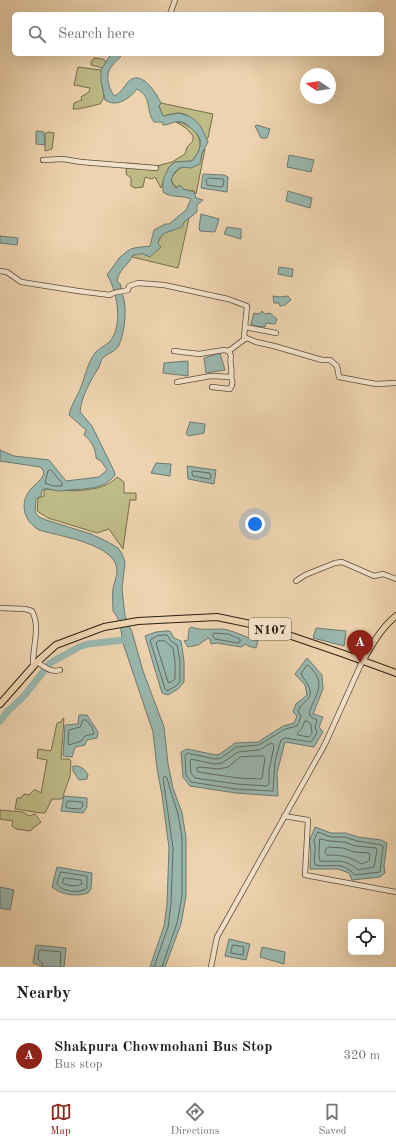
<!DOCTYPE html>
<html lang="en">
<head>
<meta charset="utf-8">
<style>
  :root { --surface:#fff; --page:#f2f2f2; --text:#222; --muted:#767676; --line:#e0e0e0; --accent:#8f2418 }
  body { margin:0; font-family:"Old Standard TT",serif; background:var(--page); color:var(--text) }
  .controls { position:absolute; right:12px; bottom:12px; display:grid; overflow:hidden; border-radius:6px; box-shadow:0 4px 16px #0002 }
  .controls button { width:36px; height:36px; display:grid; place-items:center; padding:0; border:0; border-bottom:1px solid var(--line); background:var(--surface); color:var(--text); font:20px sans-serif }
  .compass { position:absolute; left:300px; top:68px; width:36px; height:36px; border-radius:50%; background:var(--surface); box-shadow:0 4px 16px #0002; rotate:282deg }
  .you { position:absolute; left:255px; top:524px; width:14px; height:14px; margin:-10px; border:3px solid #fff; border-radius:50%; background:#1a73e8; box-shadow:0 0 0 6px #1a73e833 }
  .badge { display:grid; place-items:center; width:26px; height:26px; border-radius:50%; background:var(--accent); color:#fff; font-size:13px; font-weight:700 }
  .pin { position:absolute; translate:-50% -33px; filter:drop-shadow(0 1px 2px #0008) }
  .pin::after { content:''; position:absolute; top:21px; width:14px; height:12px; background:inherit; clip-path:polygon(0 0,100% 0,50% 100%) }
  .list { margin:0; padding:0; list-style:none }
  h2 { display:flex; justify-content:space-between; align-items:center; height:52px; margin:0; padding:0 16px; font-size:17px }
  h2 small { font-size:13px; font-weight:400; color:var(--muted) }
  .list li { display:grid; grid-template-columns:26px 1fr auto; gap:12px; align-items:center; box-sizing:border-box; height:72px; padding:0 16px; border-top:1px solid var(--line) }
  .list b { display:block; font-size:15px; white-space:nowrap }
  .list p { margin:0; font-size:13px; white-space:nowrap; color:var(--muted) }
  .list em { font-size:13px; font-style:normal; color:var(--muted) }
  .icon { flex:none; width:22px; height:22px; fill:none; stroke:currentColor; stroke-width:2; stroke-linecap:round; stroke-linejoin:round }
  .map { position:relative; flex:none; width:396px; height:967px; overflow:hidden }
  .search { position:absolute; background:var(--surface); box-shadow:0 4px 16px #0002; left:12px; right:12px; top:12px; height:44px; display:flex; align-items:center; gap:10px; box-sizing:border-box; padding:0 14px; border-radius:6px; color:var(--muted); font-size:15px }
  .sheet { height:124px; background:var(--surface) }
  nav { display:flex; justify-content:space-around; align-items:center; box-sizing:border-box; height:56px; border-top:1px solid var(--line); background:var(--surface); font-size:11px; color:var(--muted) }
  nav a { display:grid; justify-items:center; gap:2px }
  nav .on { color:var(--accent) }
  .map>svg:first-child { display:block }
  .green { fill:#bebb87; stroke:#756d4c }
  .water { fill:#99b7ae; stroke:#6d7a70 }
  .lines { fill:none; stroke-linecap:round; stroke-linejoin:round }
  .shore { stroke:#626b60; stroke-width:1 }
  .river { stroke:#99b7ae; stroke-width:7 }
  .minor-casing { stroke:#5c4c39; stroke-width:6 }
  .major-casing { stroke:#2c1f12; stroke-width:7 }
  .highway-casing { stroke:#2c1f12; stroke-width:8 }
  .minor { stroke:#f3e2cb; stroke-width:4.5 }
  .major { stroke:#edd3af; stroke-width:5.5 }
  .highway { stroke:#edd3af; stroke-width:6 }
  .labels { text-anchor:middle; stroke-width:3; stroke-linejoin:round; paint-order:stroke }
  .shield { fill:#f3e2cb; stroke:#685a4a; stroke-width:1 }
  .shield-label { font-size:13px; font-weight:bold; fill:#2c1f12 }
</style>
</head>
<body>
<div class="map">
<svg width="396" height="967" viewBox="0 0 396 967">
  <rect width="100%" height="100%" fill="#edd3af"/>
  <filter id="stains"><feTurbulence type="fractalNoise" baseFrequency=".005" numOctaves="4"/><feColorMatrix values="0 0 0 0 .2 0 0 0 0 .09 0 0 0 0 .02 0 0 0 .5 -.17"/></filter>
  <radialGradient id="worn" r=".72"><stop offset=".6" stop-color="#630" stop-opacity="0"/><stop offset="1" stop-color="#630" stop-opacity=".3"/></radialGradient>
  <g class="green">
    <polygon points="94,58 103,59 106,62 103,68 91,65 91,62"/>
    <path d="M78,67L101,70L104,97L100,104C94,105 78,110 73,109L74,103L82,100L81,97L89,92L90,88L74,85Z"/>
    <path d="M161,103L213,114L208,138L206,139C201,127 193,114 179,113C174,113 168,115 163,116L159,106Z"/>
    <path d="M176,122C189,123 204,135 199,150C198,154 194,157 192,161L175,162L169,167L161,188L155,177L152,179L145,177L143,187L135,188L131,186V178L126,174L127,163L157,166L172,162L185,154L187,147L193,141V136L186,128Z"/>
    <polygon points="48,132 54,133 52,149 45,151 45,134"/>
    <path d="M205,149L196,194L194,191C184,189 175,191 171,179C177,167 189,164 201,159L202,153Z"/>
    <path d="M189,218L178,268L132,257L133,255C139,253 142,252 147,256L158,244L159,240L163,233C172,232 182,224 189,218Z"/>
    <path d="M117,477L124,482V493H136V500H130L123,549L109,529L97,533L48,518L37,511L38,498L44,496V489C64,491 103,494 117,477Z"/>
    <path d="M63,718L64,719L61,759H69L71,761L70,776L62,799H52L45,813C34,813 26,810 15,809L17,798H21L24,794L29,795L34,790H36L41,793L47,760L37,758L38,749L51,751L57,723L61,722Z"/>
    <polygon points="0,810 23,812 29,816 35,814 41,822 30,831 16,829 12,826 13,821 0,819"/>
  </g>
  <g class="water">
    <path d="M111,54H122C119,60 115,61 112,66C104,75 109,88 114,96C121,93 123,88 128,82C141,68 156,93 161,103L159,106L163,116L179,113L189,116L195,120L201,127L208,142L202,153L200,164L191,168L183,167L179,168L174,173L171,180L173,185L176,188L180,185L183,189L194,192L196,198L203,200L197,205V212L183,223V226C172,233 161,229 158,244L161,247L150,257C139,252 145,254 133,255C129,265 119,269 117,281L121,285C120,291 123,294 124,300C127,312 124,334 119,345C116,352 107,353 102,359C101,361 100,364 99,367C91,380 81,397 80,412L92,426L114,471L115,475C103,492 78,488 60,491C54,491 48,487 42,490L41,496L36,499L35,512L39,517L46,520L91,534L108,542L118,548L122,554L125,562L122,589L125,616L132,632L143,671L164,727L168,764L173,788L182,813L186,837V896L181,924L165,967H150L164,926L167,904L169,848L162,795L157,768L153,732L123,643C121,633 121,619 113,611C113,604 112,596 113,589C114,583 117,577 117,571C118,544 58,536 39,530C24,521 19,504 30,490C35,484 41,481 44,474L43,470L40,467L0,461V450L14,456L49,460L66,481L99,477L107,470L102,462L96,458C96,449 91,440 84,435L86,430L69,415C71,405 77,397 81,387C85,376 88,362 95,353C100,347 109,345 113,337C122,321 117,290 107,275L120,257C124,255 126,251 131,249C136,247 144,247 150,246L154,230L165,224H169L180,215L186,210L191,199C181,195 171,198 163,192V180L169,167L175,162L192,161C201,149 205,140 193,130C190,127 186,123 182,122C175,120 170,125 163,125L162,122H154C145,110 153,98 137,89C130,98 117,108 105,100L101,81V70Z"/>
    <polygon points="257,125 270,129 267,138 261,138 255,126"/>
    <polygon points="36,131 44,132 45,145 36,144"/>
    <polygon points="289,155 314,160 311,172 287,167"/>
    <polygon points="203,174 224,175 228,177 227,192 201,188"/>
    <polygon points="288,191 312,198 310,208 286,201"/>
    <polygon points="201,214 219,219 215,232 200,231 199,228"/>
    <polygon points="227,227 241,229 241,239 224,234"/>
    <polygon points="0,236 18,238 17,245 0,243"/>
    <polygon points="279,267 293,269 292,277 278,274"/>
    <polygon points="273,296 280,297 288,296 291,300 285,305 280,306 279,303 274,303"/>
    <polygon points="262,311 265,314 270,313 277,319 275,324 266,323 265,327 255,326 251,324 254,313 260,314"/>
    <polygon points="220,353 225,370 206,373 204,358"/>
    <polygon points="188,361 188,376 163,373 164,363"/>
    <polygon points="190,422 205,424 204,433 189,436 186,434"/>
    <polygon points="156,463 171,464 170,476 151,473"/>
    <polygon points="187,466 216,470 214,484 188,479"/>
    <path d="M191,627C205,632 215,627 228,630C238,633 248,638 258,641L256,648L248,646L246,644L241,647L217,643L211,644L210,639L208,638L198,645L188,647L184,641L188,640L189,629Z"/>
    <polygon points="316,628 346,631 344,646 313,638"/>
    <polygon points="166,631 170,631 174,638 181,641 184,661 184,682 178,689 168,695 162,693 145,636 156,632"/>
    <polygon points="307,658 322,675 323,689 313,714 323,717 319,727 323,732 314,747 285,742 277,773 278,796 236,793 190,786 183,777 181,752 187,749 216,755 220,754 235,743 258,742 283,726 294,723 297,716 293,712 296,704 307,695 305,685 295,674"/>
    <polygon points="79,715 87,715 98,732 97,738 87,740 85,745 75,747 72,757 63,756 65,725 78,724"/>
    <path d="M73,766C80,765 86,770 88,775L87,779L79,780L73,771Z"/>
    <polygon points="64,796 87,798 87,807 83,813 61,811"/>
    <path d="M315,827L331,833H346L358,837L381,840L387,843L384,866L385,873L380,877L352,880L349,873L338,869H310C310,861 312,849 309,842Z"/>
    <path d="M57,867L92,873L91,889L88,893C75,897 62,895 52,887Z"/>
    <polygon points="0,887 14,890 10,910 0,908"/>
    <polygon points="229,939 250,944 246,960 225,956"/>
    <polygon points="36,945 66,948 64,967 44,967 33,963"/>
    <polygon points="262,947 285,952 284,964 260,957"/>
  </g>
  <g class="lines">
    <g class="shore">
      <polygon points="208,178 223,179 224,181 223,186 221,187 207,185 206,180"/>
      <polygon points="51,470 62,483 62,486 53,486 45,483 48,471"/>
      <polygon points="193,471 210,473 211,478 209,479 193,476 192,473"/>
      <polygon points="214,633 228,634 240,639 240,642 238,643 215,639 213,636"/>
      <polygon points="167,635 171,641 177,645 180,661 180,681 176,686 167,691 165,689 150,640 157,636"/>
      <polygon points="165,641 173,648 175,661 175,679 170,683 168,682 156,643 158,641"/>
      <path d="M308,665C328,684 316,692 309,713L311,717L317,720L315,727L317,733L311,742L285,738L281,740L275,761L273,791L236,789L191,782L186,775L185,756L187,753L215,759L221,758L236,747L259,745L285,729L297,726L301,717L298,711C300,706 302,705 306,701C316,693 306,682 301,674L306,666Z"/>
      <polygon points="83,720 86,720 92,727 94,734 85,736 81,741 69,745 68,744 69,730 80,727"/>
      <polygon points="305,721 307,721 311,724 312,733 309,737 298,735 297,734 302,728"/>
      <polygon points="272,743 274,746 269,771 269,784 267,786 237,784 195,778 191,773 190,761 191,759 214,764 222,763 238,752 259,750"/>
      <polygon points="263,756 265,758 262,778 261,779 238,778 198,772 197,770 197,768 199,767 219,769 228,767 240,757"/>
      <polygon points="68,801 82,802 83,806 80,809 67,808 66,806"/>
      <path d="M318,832L331,837H345L357,841L382,845L383,847L380,872L355,875C341,860 332,868 315,865C313,858 317,849 314,841Z"/>
      <path d="M320,839L330,841L344,842L356,846L376,848L377,850L374,867L358,870C345,858 336,862 320,861L319,856Z"/>
      <path d="M329,847L343,848L354,852L369,853L370,855L369,861L361,864C350,856 340,855 327,855L325,853L326,849Z"/>
      <path d="M61,872L87,876V888C80,894 62,892 57,884Z"/>
      <path d="M64,878L81,880L82,884C77,887 68,886 63,883Z"/>
      <polygon points="233,945 244,947 243,955 231,953"/>
      <polyline points="43,967 42,963 38,959 39,951 41,950 61,952 60,967"/>
      <polyline points="154,967 168,927 171,904 173,848 163,778 165,776 167,778 170,789 178,814 182,838 182,896 177,923 162,967"/>
    </g>
    <polyline class="river" points="0,721 7,712 24,696 50,663 79,647 88,644 123,640 125,639"/>
    <defs>
      <g id="minor">
        <polyline points="170,14 175,0"/>
        <polyline points="43,160 63,159 81,162 156,168"/>
        <path d="M0,271L7,272L21,282L78,291L110,295C114,291 122,292 128,290L129,286L138,283L164,285L228,299L247,306L244,337L256,342L274,346L322,360H330L337,366L339,377L376,384L396,383"/>
        <polyline points="245,327 276,333"/>
        <polyline points="174,351 199,354 224,350 229,351 246,338"/>
        <path d="M229,351L231,356C229,363 233,369 231,377"/>
        <path d="M177,382L211,376L231,377C233,381 233,385 230,389L212,387"/>
        <polyline points="296,581 305,575 335,563 342,562 374,576 383,574 396,579"/>
        <path d="M0,608L25,609L32,611C41,627 32,648 33,666"/>
        <path d="M37,662C45,667 51,673 60,670"/>
        <polyline points="284,816 308,820 305,875 396,892"/>
        <polyline points="211,967 217,937 325,744 362,662"/>
      </g>
      <path id="major" d="M362,662C371,646 381,628 396,616"/>
      <polyline id="highway" points="0,704 37,662 56,645 104,627 138,621 217,617 265,627 344,654 396,673"/>
    </defs>
    <use href="#minor" class="minor-casing"/>
    <use href="#major" class="major-casing"/>
    <use href="#highway" class="highway-casing"/>
    <use href="#minor" class="minor"/>
    <use href="#major" class="major"/>
    <use href="#highway" class="highway"/>
  </g>
  <g class="labels">
    <rect class="shield" x="249" y="618" width="42" height="22" rx="3"/>
    <g class="shield-label">
      <text x="270" y="634">N107</text>
    </g>
  </g>
  <rect width="100%" height="100%" filter="url(#stains)"/>
  <rect width="100%" height="100%" fill="url(#worn)"/>
</svg>
<div class="controls">
<button><svg class="icon" aria-label="locate" viewBox="0 0 24 24"><circle cx="12" cy="12" r="6"/><path d="M12 2v4M12 18v4M2 12h4M18 12h4"/></svg></button>
</div>
<svg class="compass" viewBox="-18 -18 36 36"><path d="M0-13l5 13h-10z" fill="#e53935"/><path d="M0 13l5-13h-10z" fill="#767676"/></svg>
<div class="you"></div>
<div class="pin badge" style="left:360px;top:663px">A</div>
<div class="search"><svg class="icon" aria-label="search" viewBox="0 0 24 24"><circle cx="10" cy="10" r="6"/><path d="M15 15l6 6"/></svg>Search here</div>
</div>
<section class="sheet">
<h2>Nearby<small></small></h2>
<ul class="list">
<li><span class="badge">A</span><div><b>Shakpura Chowmohani Bus Stop</b><p>Bus stop</p></div><em>320 m</em></li>
</ul>
</section>
<nav>
<a class="on"><svg class="icon" aria-label="map" viewBox="0 0 24 24"><path d="M3 6l6-2 6 2 6-2v14l-6 2-6-2-6 2zM9 4v14M15 6v14"/></svg>Map</a>
<a><svg class="icon" aria-label="directions" viewBox="0 0 24 24"><path d="M12 3l9 9-9 9-9-9zM9 14v-3h6M13 9l2 2-2 2"/></svg>Directions</a>
<a><svg class="icon" aria-label="saved" viewBox="0 0 24 24"><path d="M7 4h10v16l-5-4-5 4z"/></svg>Saved</a>
</nav>
</body>
</html>
